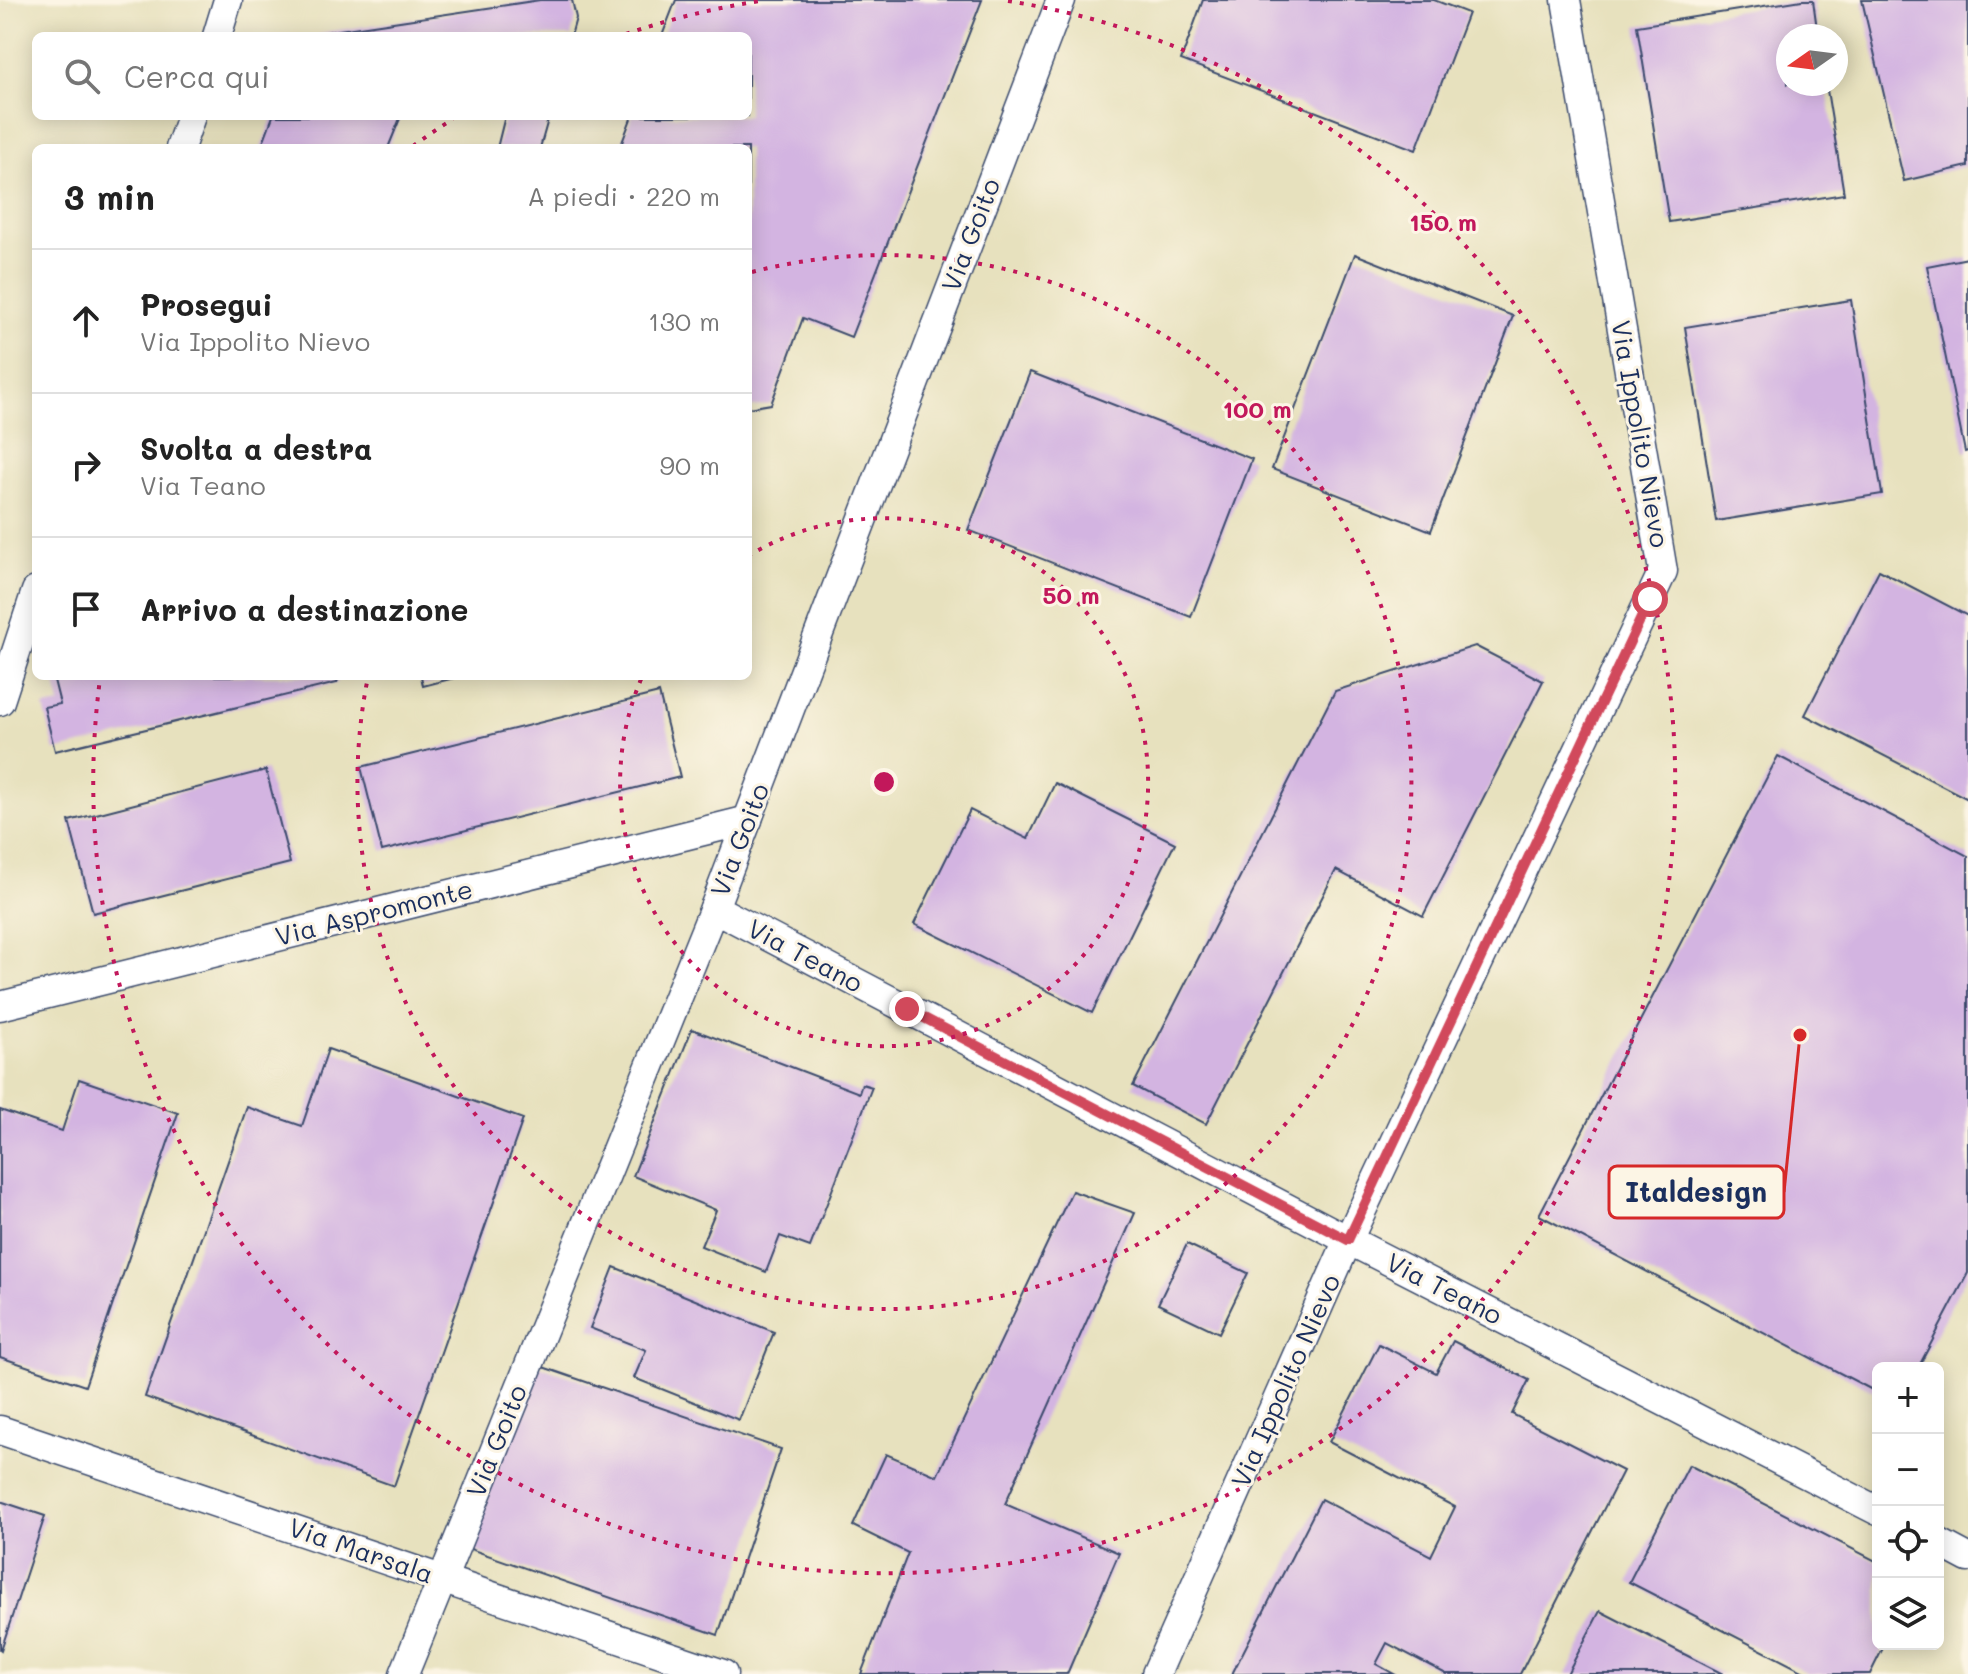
<!DOCTYPE html>
<html lang="it">
<head>
<meta charset="utf-8">
<style>
  :root { --surface:#fff; --page:#f2f2f2; --text:#222; --muted:#767676; --line:#e0e0e0 }
  body { margin:0; font-family:Mali,sans-serif; background:var(--page); color:var(--text) }
  .controls { position:absolute; right:24px; bottom:24px; display:grid; overflow:hidden; border-radius:12px; box-shadow:0 4px 20px #0003 }
  .controls button { width:72px; height:72px; display:grid; place-items:center; padding:0; border:0; border-bottom:2px solid var(--line); background:var(--surface); color:var(--text); font:40px sans-serif }
  .compass { position:absolute; left:1776px; top:24px; width:72px; height:72px; border-radius:50%; background:var(--surface); box-shadow:0 4px 20px #0003; rotate:256deg }
  .stop { position:absolute; width:24px; height:24px; margin:-18px; border:6px solid #d1495b; border-radius:50%; background:#fff }
  .stop.end { background:#d1495b; border-color:#fff; box-shadow:0 2px 8px #0008 }
  .list { margin:0; padding:0; list-style:none }
  h2 { display:flex; justify-content:space-between; align-items:center; height:104px; margin:0; padding:0 32px; font-size:34px }
  h2 small { font-size:26px; font-weight:400; color:var(--muted) }
  .list li { display:grid; grid-template-columns:52px 1fr auto; gap:24px; align-items:center; box-sizing:border-box; height:144px; padding:0 32px; border-top:2px solid var(--line) }
  .list b { display:block; font-size:30px; white-space:nowrap }
  .list p { margin:0; font-size:26px; white-space:nowrap; color:var(--muted) }
  .list em { font-size:26px; font-style:normal; color:var(--muted) }
  .icon { flex:none; width:44px; height:44px; fill:none; stroke:currentColor; stroke-width:2; stroke-linecap:round; stroke-linejoin:round }
  .map { position:relative; flex:none; width:1968px; height:1674px; overflow:hidden }
  .search { position:absolute; background:var(--surface); box-shadow:0 4px 20px #0003; left:32px; top:32px; width:720px; height:88px; display:flex; align-items:center; gap:20px; box-sizing:border-box; padding:0 28px; border-radius:12px; color:var(--muted); font-size:30px }
  .panel { position:absolute; background:var(--surface); box-shadow:0 4px 20px #0003; left:32px; top:144px; width:720px; height:536px; border-radius:12px }
  .map>svg:first-child { display:block }
  .building { fill:#d3b4e1 }
  .lines { fill:none; stroke-linecap:round; stroke-linejoin:round }
  .minor-casing { stroke:#3a4a6c; stroke-width:31 }
  .minor { stroke:#fff; stroke-width:28 }
  .route { stroke:#d1495b; stroke-width:10 }
  .ring { fill:none; stroke:#c2185b; stroke-width:4; stroke-dasharray:4 8 }
  .labels { text-anchor:middle; stroke-width:6; stroke-linejoin:round; paint-order:stroke }
  .street-label { font-size:26px; fill:#1b2f5e; stroke:#fcf5e5 }
  .centre { fill:#c2185b; stroke:#fcf5e5; stroke-width:4 }
  .ring-label { font-size:24px; text-anchor:middle; font-weight:bold; fill:#c2185b; stroke:#fcf5e5; stroke-width:6; stroke-linejoin:round; paint-order:stroke }
  .leader { fill:none; stroke:#d62828; stroke-width:3 }
  .callout-dot { fill:#d62828; stroke:#fcf5e5; stroke-width:3 }
  .callout { fill:#fcf5e5; stroke:#d62828; stroke-width:3 }
  .callout-label { font-size:28px; text-anchor:middle; font-weight:bold; fill:#1b2f5e }
</style>
</head>
<body>
<div class="map">
<svg width="1968" height="1674" viewBox="0 0 1968 1674">
  <rect width="100%" height="100%" fill="#fcf5e5"/>
  <filter id="ink" filterUnits="userSpaceOnUse"><feTurbulence type="fractalNoise" baseFrequency=".0125" numOctaves="2"/><feDisplacementMap in="SourceGraphic" scale="16" xChannelSelector="R" yChannelSelector="G"/><feConvolveMatrix kernelMatrix="1 2 1 2 8 2 1 2 1" color-interpolation-filters="sRGB"/></filter>
  <filter id="wash" filterUnits="userSpaceOnUse"><feTurbulence type="fractalNoise" baseFrequency=".006" numOctaves="4" result="noise"/><feDisplacementMap in="SourceGraphic" scale="32" xChannelSelector="R" yChannelSelector="G"/><feGaussianBlur stdDeviation="1.8" result="paint"/><feColorMatrix in="noise" values="0 0 0 0 0 0 0 0 0 0 0 0 0 0 0 0 0 1.4 0 .05"/><feComposite in="paint" operator="in"/></filter>
  <g filter="url(#wash)">
    <rect width="100%" height="100%" fill="#e7e1be"/>
    <g id="blocks">
      <g class="building">
        <polygon points="540,0 572,0 576,18 571,36 316,36 326,32"/>
        <polygon points="676,0 982,0 851,337 803,318 771,404 748,408 748,148 620,148 632,116 748,116 748,36 662,36"/>
        <polygon points="1203,0 1434,0 1468,13 1416,150 1181,60"/>
        <polygon points="1802,0 1813,0 1818,36 1788,36 1788,84 1826,84 1844,194 1669,222 1637,26"/>
        <polygon points="1862,0 1968,0 1968,166 1904,181"/>
        <polygon points="273,116 401,116 388,148 261,148"/>
        <polygon points="505,116 549,116 540,148 497,148"/>
        <polygon points="1355,254 1513,316 1431,531 1272,469"/>
        <polygon points="1968,258 1968,451 1965,452 1927,266"/>
        <polygon points="1851,300 1882,494 1716,521 1685,327"/>
        <polygon points="1030,372 1252,459 1191,617 968,530"/>
        <polygon points="1879,570 1968,616 1968,799 1805,715"/>
        <polygon points="1475,646 1543,681 1423,916 1336,870 1206,1124 1133,1086 1335,691"/>
        <polygon points="69,676 339,676 337,683 55,751 44,707 60,704 54,680"/>
        <polygon points="421,676 458,676 458,677 423,686"/>
        <polygon points="659,693 680,777 382,851 361,767"/>
        <polygon points="1778,756 1968,856 1968,1273 1918,1368 1878,1368 1878,1393 1539,1215"/>
        <polygon points="266,770 290,863 93,913 69,821"/>
        <polygon points="1055,783 1175,843 1092,1013 914,924 970,810 1028,839"/>
        <polygon points="692,1029 859,1093 862,1084 872,1087 810,1247 780,1236 766,1272 701,1246 716,1210 633,1176"/>
        <polygon points="328,1049 523,1119 394,1486 145,1397 247,1107 302,1126"/>
        <polygon points="79,1079 178,1113 85,1386 0,1357 0,1110 62,1131"/>
        <polygon points="1072,1191 1135,1213 1005,1504 1119,1553 1067,1674 861,1674 908,1553 853,1526 886,1454 937,1476"/>
        <polygon points="1187,1244 1248,1273 1219,1333 1158,1304"/>
        <polygon points="614,1267 774,1332 739,1420 634,1378 646,1350 590,1328"/>
        <polygon points="1453,1341 1529,1380 1512,1414 1623,1471 1520,1674 1446,1674 1387,1643 1376,1664 1394,1674 1232,1674 1321,1499 1431,1556 1455,1507 1329,1442 1379,1344 1436,1373"/>
        <polygon points="534,1364 781,1449 718,1635 470,1549"/>
        <polygon points="1689,1465 1878,1562 1878,1644 1885,1644 1870,1674 1808,1674 1629,1582"/>
        <polygon points="0,1501 45,1516 1,1650 0,1649"/>
        <polygon points="1600,1611 1723,1674 1567,1674"/>
      </g>
    </g>
  </g>
  <g filter="url(#ink)">
    <use href="#blocks" fill-opacity="0" stroke="#3a4a6c" stroke-width="2"/>
    <g class="lines">
      <defs>
        <g id="minor">
          <polyline points="217,36 228,0"/>
          <polyline points="180,148 191,116"/>
          <polyline points="0,701 36,591"/>
          <polyline points="714,908 1348,1240 1878,1511"/>
          <polyline points="0,1006 748,820"/>
          <polyline points="0,1430 723,1674"/>
          <polyline points="1938,1542 1968,1558"/>
          <polyline points="404,1674 714,908 1061,0"/>
          <polyline points="1156,1674 1348,1240 1663,571 1566,0"/>
        </g>
      </defs>
      <use href="#minor" class="minor-casing"/>
      <use href="#minor" class="minor"/>
    </g>
  </g>
  <g class="lines" filter="url(#ink)">
    <polyline class="route" points="907,1009 1348,1240 1650,599"/>
  </g>
  <g class="ring">
    <path d="M748 556A264 264 0 1 1 642 677"/>
    <path d="M752 272A527 527 0 1 1 368 677"/>
    <path d="M413 146A791 791 0 0 1 453 119M626 34A791 791 0 0 1 760 1M1008 1A791 791 0 1 1 100 679"/>
  </g>
  <g class="labels">
    <g class="street-label">
      <text transform="translate(971 235) rotate(-69)" y="9">Via Goito</text>
      <text transform="translate(1640 434) rotate(80)" y="9">Via Ippolito Nievo</text>
      <text transform="translate(740 840) rotate(-69)" y="9">Via Goito</text>
      <text transform="translate(374 913) rotate(-14)" y="9">Via Aspromonte</text>
      <text transform="translate(805 956) rotate(28)" y="9">Via Teano</text>
      <text transform="translate(1444 1289) rotate(27)" y="9">Via Teano</text>
      <text transform="translate(1286 1381) rotate(-66)" y="9">Via Ippolito Nievo</text>
      <text transform="translate(497 1441) rotate(-68)" y="9">Via Goito</text>
      <text transform="translate(361 1551) rotate(19)" y="9">Via Marsala</text>
    </g>
  </g>
  <circle cx="884" cy="782" r="12" class="centre"/>
  <g class="ring-label">
    <text x="1443" y="231">150 m</text>
    <text x="1257" y="418">100 m</text>
    <text x="1071" y="604">50 m</text>
  </g>
  <path class="leader" d="M1800 1035L1784 1192"/>
  <circle class="callout-dot" cx="1800" cy="1035" r="8"/>
  <rect class="callout" x="1609" y="1166" width="175" height="52" rx="8"/>
  <g class="callout-label">
    <text x="1696" y="1202">Italdesign</text>
  </g>
</svg>
<div class="controls">
<button>+</button>
<button>−</button>
<button><svg class="icon" aria-label="locate" viewBox="0 0 24 24"><circle cx="12" cy="12" r="6"/><path d="M12 2v4M12 18v4M2 12h4M18 12h4"/></svg></button>
<button><svg class="icon" aria-label="layers" viewBox="0 0 24 24"><path d="M12 4l9 5-9 5-9-5zM3 14l9 5 9-5"/></svg></button>
</div>
<svg class="compass" viewBox="-18 -18 36 36"><path d="M0-13l5 13h-10z" fill="#e53935"/><path d="M0 13l5-13h-10z" fill="#767676"/></svg>
<div class="stop" style="left:1650px;top:599px"></div>
<div class="stop end" style="left:907px;top:1009px"></div>
<div class="search"><svg class="icon" aria-label="search" viewBox="0 0 24 24"><circle cx="10" cy="10" r="6"/><path d="M15 15l6 6"/></svg>Cerca qui</div>
<section class="panel">
<h2>3 min<small>A piedi · 220 m</small></h2>
<ul class="list">
<li><svg class="icon" aria-label="ahead" viewBox="0 0 24 24"><path d="M12 20V5M6 11l6-6 6 6"/></svg><div><b>Prosegui</b><p>Via Ippolito Nievo</p></div><em>130 m</em></li>
<li><svg class="icon" aria-label="right" viewBox="0 0 24 24"><path d="M7 20v-9h11M14 6l5 5-5 5"/></svg><div><b>Svolta a destra</b><p>Via Teano</p></div><em>90 m</em></li>
<li><svg class="icon" aria-label="arrive" viewBox="0 0 24 24"><path d="M6 21V4h12l-3 4 3 4H6"/></svg><div><b>Arrivo a destinazione</b></div></li>
</ul>
</section>
</div>
</body>
</html>
